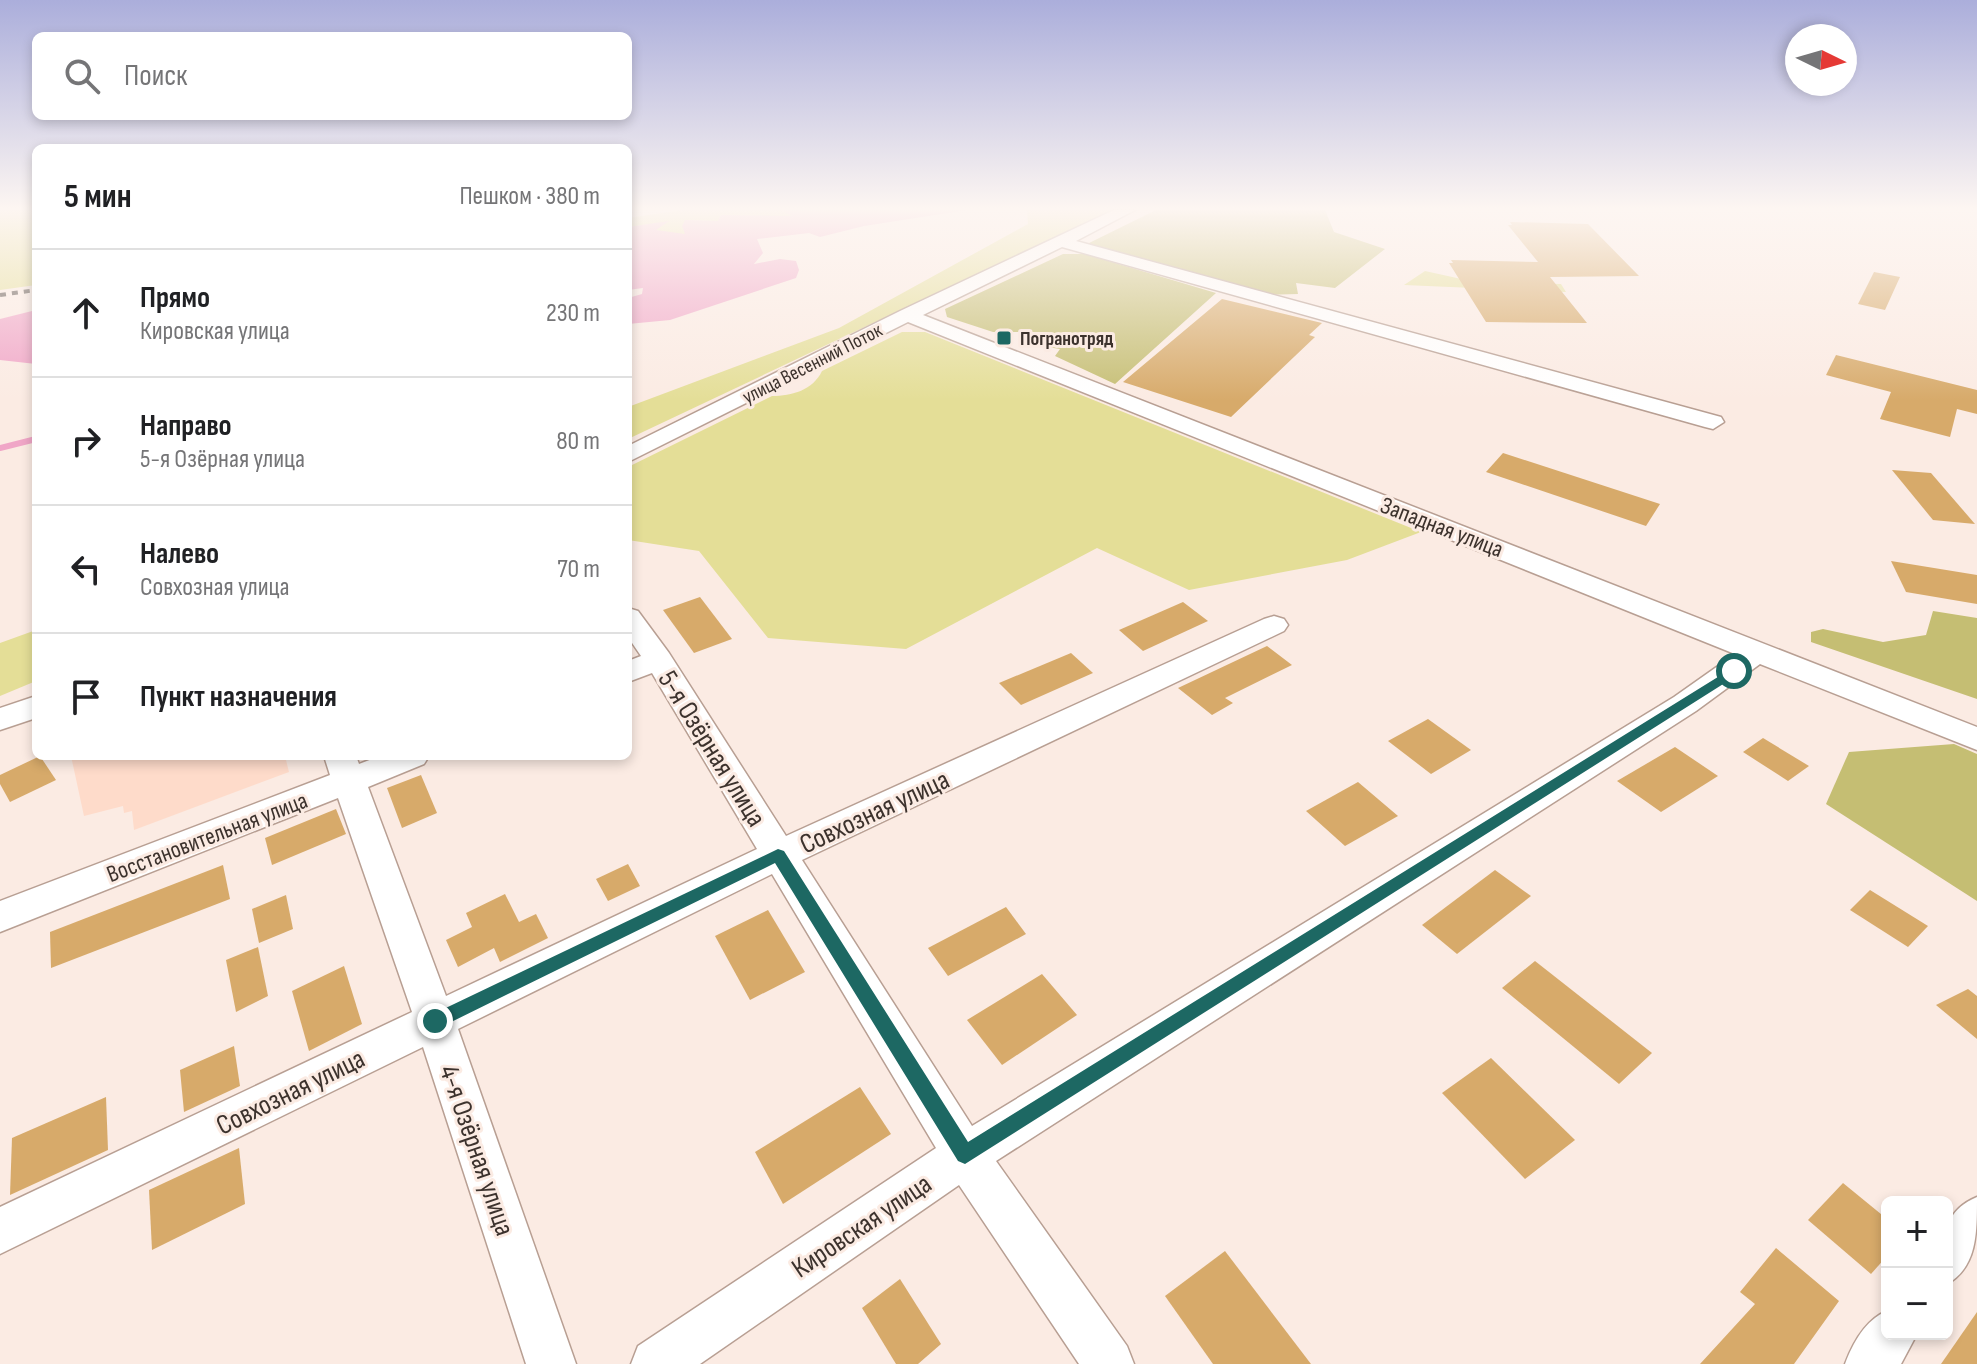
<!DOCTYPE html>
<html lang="ru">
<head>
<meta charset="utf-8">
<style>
  :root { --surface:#fff; --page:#f2f2f2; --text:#202124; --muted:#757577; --line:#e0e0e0 }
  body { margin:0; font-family:"Sofia Sans Condensed",sans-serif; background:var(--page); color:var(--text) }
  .controls { position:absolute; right:24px; bottom:24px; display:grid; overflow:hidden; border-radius:12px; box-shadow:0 4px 12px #0003 }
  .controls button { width:72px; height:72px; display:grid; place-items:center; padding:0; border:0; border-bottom:2px solid var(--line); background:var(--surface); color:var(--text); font:40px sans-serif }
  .compass { position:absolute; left:1785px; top:24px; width:72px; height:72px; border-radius:50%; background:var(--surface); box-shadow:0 4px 12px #0003; rotate:95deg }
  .stop { position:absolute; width:24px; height:24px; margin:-18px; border:6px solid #1d6863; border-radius:50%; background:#fff }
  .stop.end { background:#1d6863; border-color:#fff; box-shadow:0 2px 8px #0008 }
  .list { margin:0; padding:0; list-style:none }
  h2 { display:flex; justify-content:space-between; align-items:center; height:104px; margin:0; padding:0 32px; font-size:34px }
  h2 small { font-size:26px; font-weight:400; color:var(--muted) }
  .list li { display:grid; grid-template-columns:52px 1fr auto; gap:24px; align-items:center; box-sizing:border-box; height:128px; padding:0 32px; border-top:2px solid var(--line) }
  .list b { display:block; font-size:30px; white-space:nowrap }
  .list p { margin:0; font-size:26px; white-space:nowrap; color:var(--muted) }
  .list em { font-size:26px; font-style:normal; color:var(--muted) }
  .icon { flex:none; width:44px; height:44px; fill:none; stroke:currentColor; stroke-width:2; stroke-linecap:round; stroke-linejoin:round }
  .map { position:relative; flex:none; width:1977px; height:1364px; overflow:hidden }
  .search { position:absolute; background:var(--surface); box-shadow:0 4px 12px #0003; left:32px; top:32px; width:600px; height:88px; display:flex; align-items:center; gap:20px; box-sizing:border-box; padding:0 28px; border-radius:12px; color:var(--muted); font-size:30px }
  .panel { position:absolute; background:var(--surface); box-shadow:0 4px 12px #0003; left:32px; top:144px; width:600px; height:616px; border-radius:12px }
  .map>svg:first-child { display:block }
  .built { fill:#fedbca }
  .green { fill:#e4de97 }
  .forest { fill:#c5be73 }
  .water { fill:#f0a6c7 }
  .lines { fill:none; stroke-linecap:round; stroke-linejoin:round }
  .stream { stroke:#f0a6c7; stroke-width:6 }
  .building { fill:#d7aa6a }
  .minor-casing { stroke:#b89f93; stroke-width:3 }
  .minor { fill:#fff; fill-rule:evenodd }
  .rail { stroke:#584d47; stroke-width:4; stroke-dasharray:6 6; stroke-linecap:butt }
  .route { fill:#1d6863 }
  .poi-dot { fill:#1d6863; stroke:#fbebe3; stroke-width:3 }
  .labels { text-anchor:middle; stroke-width:6; stroke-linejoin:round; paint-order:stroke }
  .far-poi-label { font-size:20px; font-weight:bold; fill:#3c322d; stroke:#fbebe3; text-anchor:start }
  .far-street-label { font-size:20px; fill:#3c322d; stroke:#fbebe3 }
  .street-label { font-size:24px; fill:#3c322d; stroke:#fbebe3 }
  .near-street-label { font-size:28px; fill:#3c322d; stroke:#fbebe3 }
</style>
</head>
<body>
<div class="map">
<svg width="1977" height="1364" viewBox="0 0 1977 1364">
  <rect width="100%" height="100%" fill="#fbebe3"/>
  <polygon class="built" points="71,756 285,756 289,772 134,830 132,811 124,813 123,806 84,816"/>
  <g class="green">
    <polygon points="0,210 36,210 36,285 0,290"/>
    <polygon points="683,210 782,210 795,217 721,215 718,221 686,220 686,235 654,230 667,222 628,227 628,218"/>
    <polygon points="1027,210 1112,210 628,439 628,407 839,328 1028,224"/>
    <polygon points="1425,271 1475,282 1561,284 1566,292 1404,285"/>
    <path d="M902,332H925L1421,532L1347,560L1189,590L1097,548L906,649L768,638L699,551L628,540V467L772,396C792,396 813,390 822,371Z"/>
    <polygon points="36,630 36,681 0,696 0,643"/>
  </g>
  <g class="forest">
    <polygon points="1156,210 1325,210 1334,232 1385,249 1335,288 1296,283 1298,294 1264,295 1085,245"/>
    <polygon points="1063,254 1085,254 1216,293 1115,384 1055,356 1060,349 1041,346 1038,343 1045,336 1041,332 993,332 947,317 945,309"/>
    <polygon points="1933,611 1977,618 1977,699 1811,642 1811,632 1823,629 1883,642 1926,635"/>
    <polygon points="1954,744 1977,754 1977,901 1826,804 1849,752"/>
  </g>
  <g class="water">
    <polygon points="782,210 967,210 864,226 820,237 809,233 757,239 763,253 754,264 780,259 796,261 799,270 796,278 670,320 628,324 628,298 642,294 643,288 628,290 628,227 669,221 656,230 685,234 682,226 685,220 718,221 721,215 792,216"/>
    <polygon points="36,310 36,364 0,360 0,319"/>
  </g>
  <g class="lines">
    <polyline class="stream" points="0,448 36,439"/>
  </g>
  <g class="building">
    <polygon points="1510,222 1588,224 1639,276 1550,277 1587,323 1486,322 1449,263 1453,263 1451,260 1538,262 1508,225 1512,225"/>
    <polygon points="1874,272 1900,277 1885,310 1858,304"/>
    <polygon points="1222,299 1322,323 1309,335 1315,337 1231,417 1123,382"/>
    <polygon points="1836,355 1977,390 1977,414 1957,409 1950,437 1880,419 1891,392 1826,375"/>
    <polygon points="1503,453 1660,504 1646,526 1486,472"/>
    <polygon points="1892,470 1931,473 1975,524 1933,520"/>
    <polygon points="1891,561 1977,575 1977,604 1906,592"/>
    <polygon points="700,597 732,639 694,653 663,610"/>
    <polygon points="1183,602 1208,621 1143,651 1119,630"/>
    <polygon points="1267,646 1292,665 1225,698 1233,703 1212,715 1178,688"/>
    <polygon points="1071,653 1093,673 1021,705 999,683"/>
    <polygon points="1428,719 1471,750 1431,774 1388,741"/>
    <polygon points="1763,738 1809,766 1788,781 1743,752"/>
    <polygon points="1675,747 1718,776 1661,812 1617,781"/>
    <polygon points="40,756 56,780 10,802 0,784 0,775"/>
    <polygon points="421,775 437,813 402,828 387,788"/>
    <polygon points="1358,782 1398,816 1345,846 1306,811"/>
    <polygon points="336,809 346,834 272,865 265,838"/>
    <polygon points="628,864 640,886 608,901 596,879"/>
    <polygon points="223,865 230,899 51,968 50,932"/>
    <polygon points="1495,870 1531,896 1457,954 1422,925"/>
    <polygon points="1870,890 1928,926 1908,947 1850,910"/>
    <polygon points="505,894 519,922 536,914 548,938 500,962 494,948 458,967 446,940 472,927 466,913"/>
    <polygon points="286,895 293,929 259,943 252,909"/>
    <polygon points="1006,907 1026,934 948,976 928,948"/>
    <polygon points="768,910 805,972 750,1000 715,936"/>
    <polygon points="258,947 268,996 236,1012 226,960"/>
    <polygon points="1535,961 1652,1053 1619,1084 1502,988"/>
    <polygon points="344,966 362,1024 309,1051 292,991"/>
    <polygon points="1042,974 1077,1015 1002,1065 967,1020"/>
    <polygon points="1968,989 1977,996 1977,1039 1936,1005"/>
    <polygon points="234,1046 240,1086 184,1112 180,1070"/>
    <polygon points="1491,1058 1575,1140 1525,1179 1442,1093"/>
    <polygon points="860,1087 891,1134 783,1204 755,1152"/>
    <polygon points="106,1097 108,1150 10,1195 12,1138"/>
    <polygon points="239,1148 245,1204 152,1250 149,1190"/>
    <polygon points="1843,1183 1887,1219 1887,1256 1871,1274 1808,1220"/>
    <polygon points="1776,1248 1839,1301 1794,1364 1700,1364 1755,1304 1740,1292"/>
    <polygon points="1225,1251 1311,1364 1213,1364 1165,1296"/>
    <polygon points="900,1279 941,1344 918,1364 896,1364 862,1308"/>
    <polygon points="1977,1312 1977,1364 1941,1364"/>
  </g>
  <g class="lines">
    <defs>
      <g id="minor">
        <polygon points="1114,210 1135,210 1076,241 1721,417 1724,422 1713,429 1705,427 1062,247 923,315 1977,727 1977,750 1760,664 1696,711 996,1161 1127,1346 1134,1364 1079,1364 959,1185 700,1364 631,1364 638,1346 936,1148 772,874 458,1029 576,1364 526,1364 423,1047 0,1254 0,1207 412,1012 338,798 0,932 0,901 330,775 324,756 356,756 359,764 380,756 429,756 424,764 368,787 446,996 757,849 652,673 628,682 628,661 641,656 628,637 628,608 638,611 669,653 786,836 1264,619 1274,616 1284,619 1288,625 1284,631 802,860 972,1126 1674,697 1735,654 908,322 628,462 628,446 900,311"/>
        <polygon points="36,696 36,718 0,730 0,708"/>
        <path d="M1977,1197C1977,1234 1977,1267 1947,1284C1947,1246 1936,1214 1977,1197Z"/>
        <path d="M1887,1311V1334H1917L1901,1364H1845C1853,1343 1865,1320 1887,1311Z"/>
      </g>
    </defs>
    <use href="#minor" class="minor-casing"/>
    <use href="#minor" class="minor"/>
    <polyline class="rail" points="0,295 36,290"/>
  </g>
  <linearGradient id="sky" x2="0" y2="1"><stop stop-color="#abaedb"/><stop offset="0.52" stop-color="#fdf6f2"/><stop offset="1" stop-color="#fdf6f2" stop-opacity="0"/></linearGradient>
  <rect width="1977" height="401" fill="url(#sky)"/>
  <polygon class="route" points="1734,667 1739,668 1739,674 965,1164 958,1161 775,863 441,1027 429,1027 426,1021 429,1016 778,849 784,851 968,1142"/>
  <rect class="poi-dot" x="996" y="330" width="16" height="16" rx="4"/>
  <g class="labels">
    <g class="far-poi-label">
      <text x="1020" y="345">Погранотряд</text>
    </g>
    <g class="far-street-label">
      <text transform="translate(812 363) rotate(-27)" y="7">улица Весенний Поток</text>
    </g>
    <g class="street-label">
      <text transform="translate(1442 527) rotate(21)" y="8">Западная улица</text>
      <text transform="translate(207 837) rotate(-21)" y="8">Восстановительная улица</text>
    </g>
    <g class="near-street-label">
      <text transform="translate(713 748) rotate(58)" y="10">5-я Озёрная улица</text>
      <text transform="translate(874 811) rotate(-25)" y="10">Совхозная улица</text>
      <text transform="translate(290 1091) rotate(-26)" y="10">Совхозная улица</text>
      <text transform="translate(478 1150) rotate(71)" y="10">4-я Озёрная улица</text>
      <text transform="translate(861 1225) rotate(-34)" y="10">Кировская улица</text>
    </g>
  </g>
</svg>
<div class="controls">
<button>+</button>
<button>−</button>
</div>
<svg class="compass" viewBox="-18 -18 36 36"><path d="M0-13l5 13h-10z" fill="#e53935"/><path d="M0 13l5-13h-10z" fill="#757577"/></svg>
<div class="stop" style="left:1734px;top:671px"></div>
<div class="stop end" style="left:435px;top:1021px"></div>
<div class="search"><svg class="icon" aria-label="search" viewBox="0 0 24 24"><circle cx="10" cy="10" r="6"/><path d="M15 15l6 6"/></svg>Поиск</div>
<section class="panel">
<h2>5 мин<small>Пешком · 380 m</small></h2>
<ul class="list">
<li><svg class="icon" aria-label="ahead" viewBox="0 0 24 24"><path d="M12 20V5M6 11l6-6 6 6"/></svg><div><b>Прямо</b><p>Кировская улица</p></div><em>230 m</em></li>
<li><svg class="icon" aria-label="right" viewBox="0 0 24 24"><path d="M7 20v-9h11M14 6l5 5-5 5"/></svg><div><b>Направо</b><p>5-я Озёрная улица</p></div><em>80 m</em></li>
<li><svg class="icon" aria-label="left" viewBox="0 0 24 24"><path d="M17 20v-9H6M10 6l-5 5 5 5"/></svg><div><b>Налево</b><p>Совхозная улица</p></div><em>70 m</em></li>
<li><svg class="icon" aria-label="arrive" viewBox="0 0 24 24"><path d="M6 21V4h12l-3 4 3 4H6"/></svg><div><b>Пункт назначения</b></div></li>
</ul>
</section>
</div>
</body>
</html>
